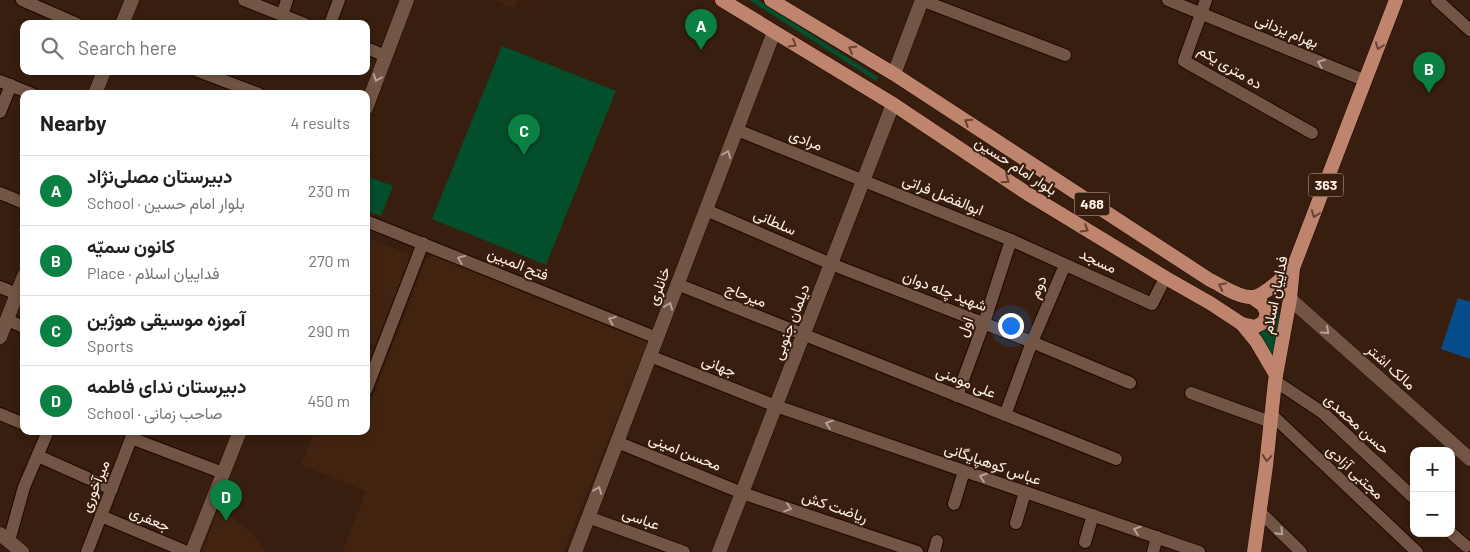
<!DOCTYPE html>
<html lang="en">
<head>
<meta charset="utf-8">
<style>
  :root { --surface:#fff; --page:#f6f6f6; --text:#202124; --muted:#757577; --line:#e0e0e0; --accent:#0b8043 }
  body { margin:0; font-family:Barlow,Vazirmatn,sans-serif; background:var(--page); color:var(--text) }
  .controls { position:absolute; right:15px; bottom:15px; display:grid; overflow:hidden; border-radius:10px; box-shadow:0 2px 8px #0003 }
  .controls button { width:45px; height:45px; display:grid; place-items:center; padding:0; border:0; border-bottom:1px solid var(--line); background:var(--surface); color:var(--text); font:25px sans-serif }
  .you { position:absolute; left:1010px; top:325px; width:18px; height:18px; margin:-12px; border:4px solid #fff; border-radius:50%; background:#1a73e8; box-shadow:0 0 0 8px #1a73e833 }
  .badge { display:grid; place-items:center; width:32px; height:32px; border-radius:50%; background:var(--accent); color:#fff; font-size:16px; font-weight:700 }
  .pin { position:absolute; translate:-50% -41px; filter:drop-shadow(0 1px 2px #0008) }
  .pin::after { content:''; position:absolute; top:26px; width:18px; height:15px; background:inherit; clip-path:polygon(0 0,100% 0,50% 100%) }
  .list { margin:0; padding:0; list-style:none }
  h2 { display:flex; justify-content:space-between; align-items:center; height:65px; margin:0; padding:0 20px; font-size:21px }
  h2 small { font-size:16px; font-weight:400; color:var(--muted) }
  .list li { display:grid; grid-template-columns:32px 1fr auto; gap:15px; align-items:center; box-sizing:border-box; height:70px; padding:0 20px; border-top:1px solid var(--line) }
  .list b { display:block; font-size:19px; white-space:nowrap }
  .list p { margin:0; font-size:16px; white-space:nowrap; color:var(--muted) }
  .list em { font-size:16px; font-style:normal; color:var(--muted) }
  .icon { flex:none; width:28px; height:28px; fill:none; stroke:currentColor; stroke-width:2; stroke-linecap:round; stroke-linejoin:round }
  .map { position:relative; flex:none; width:1470px; height:552px; overflow:hidden }
  .search { position:absolute; background:var(--surface); box-shadow:0 2px 8px #0003; left:20px; top:20px; width:350px; height:55px; display:flex; align-items:center; gap:12px; box-sizing:border-box; padding:0 18px; border-radius:10px; color:var(--muted); font-size:19px }
  .panel { position:absolute; background:var(--surface); box-shadow:0 2px 8px #0003; left:20px; top:90px; width:350px; height:345px; border-radius:10px }
  .map>svg:first-child { display:block }
  .built { fill:#422310 }
  .green { fill:#034e2b }
  .water { fill:#064c8a }
  .lines { fill:none; stroke-linecap:round; stroke-linejoin:round }
  .minor-casing { stroke:#1d0700; stroke-width:14 }
  .tertiary-casing { stroke:#1d0700; stroke-width:15 }
  .secondary-casing { stroke:#1d0700; stroke-width:15 }
  .primary-casing { stroke:#1d0700; stroke-width:15 }
  .minor { stroke:#725545; stroke-width:12 }
  .tertiary { stroke:#725545; stroke-width:14 }
  .secondary { stroke:#725545; stroke-width:14 }
  .primary { stroke:#bf846e; stroke-width:14 }
  .oneway { stroke:#674230 }
  .oneway2 { stroke:#b8a296 }
  .labels { text-anchor:middle; stroke-width:4; stroke-linejoin:round; paint-order:stroke }
  .shield { fill:#371e0f; stroke:#c2b1a7; stroke-width:1 }
  .shield-label { font-size:14px; font-weight:bold; fill:#fef0e8 }
  .street-label { font-size:15px; fill:#fef0e8; stroke:#371e0f }
</style>
</head>
<body>
<div class="map">
<svg width="1470" height="552" viewBox="0 0 1470 552">
  <rect width="100%" height="100%" fill="#371e0f"/>
  <g class="built">
    <polygon points="494,0 518,0 514,8"/>
    <polygon points="366,237 411,255 375,345 366,342"/>
    <polygon points="436,255 548,300 648,342 563,552 342,552 366,491 301,465 315,431 366,431 366,415 368,410 426,259"/>
    <polygon points="220,507 254,535 267,552 202,552"/>
  </g>
  <g class="green">
    <polygon points="749,0 758,0 878,77 876,81"/>
    <polygon points="502,46 616,91 546,265 432,219"/>
    <polygon points="366,176 393,186 381,216 366,211"/>
    <polygon points="1282,313 1274,360 1236,319 1262,318"/>
  </g>
  <polygon class="water" points="1458,298 1470,302 1470,359 1441,349"/>
  <g class="lines">
    <defs>
      <g id="minor">
        <polyline points="22,0 77,24"/>
        <polyline points="244,0 305,24"/>
        <polyline points="921,0 1065,55"/>
        <polyline points="1168,0 1366,81"/>
        <polyline points="1206,0 1184,61 1312,133"/>
        <polyline points="1437,0 1470,30"/>
        <polyline points="282,15 287,0"/>
        <polyline points="330,24 339,0"/>
        <polyline points="366,48 386,56"/>
        <polyline points="198,71 259,94"/>
        <polyline points="0,81 32,94"/>
        <polyline points="0,112 11,85"/>
        <polyline points="737,130 1011,240 1152,304 1161,286"/>
        <polyline points="0,193 24,203"/>
        <polyline points="706,210 831,264 1032,342 1130,383"/>
        <polyline points="366,221 657,338"/>
        <polyline points="677,284 1116,459"/>
        <polyline points="0,287 17,294"/>
        <polyline points="7,320 24,327"/>
        <polyline points="650,356 776,406 1199,552"/>
        <polyline points="1275,381 1323,413 1414,498"/>
        <polyline points="366,390 423,243"/>
        <polyline points="1191,393 1271,422"/>
        <polyline points="957,396 984,323 1011,240"/>
        <polyline points="0,414 24,424"/>
        <polyline points="1005,415 1032,342 1062,272"/>
        <polyline points="1272,415 1417,552"/>
        <polyline points="131,438 223,473"/>
        <polyline points="617,442 742,493 917,552"/>
        <polyline points="38,456 112,489"/>
        <polyline points="954,504 964,471"/>
        <polyline points="1260,512 1301,552"/>
        <polyline points="101,516 187,552"/>
        <polyline points="588,517 684,552"/>
        <polyline points="1016,523 1025,492"/>
        <polyline points="1451,533 1466,546"/>
        <polyline points="9,541 24,487 48,431"/>
        <polyline points="1085,542 1093,515"/>
        <polyline points="87,552 134,431"/>
        <polyline points="934,552 937,541"/>
        <polyline points="1153,552 1157,537"/>
      </g>
      <g id="tertiary">
        <polyline points="122,24 132,0"/>
        <polyline points="894,74 922,0"/>
        <polyline points="95,94 104,71"/>
        <polyline points="366,108 407,0"/>
        <polyline points="0,337 24,276"/>
        <polyline points="0,534 22,552"/>
        <polyline points="192,552 240,431"/>
        <polyline points="575,552 774,32"/>
        <polyline points="719,552 893,104"/>
      </g>
      <polyline id="secondary" points="1290,299 1470,459"/>
      <g id="primary">
        <polyline points="722,0 893,104 1028,194 1166,278 1210,303 1242,324 1256,341 1276,375"/>
        <path d="M771,0L894,74L1210,280C1223,286 1237,297 1251,297C1263,298 1284,276 1293,268"/>
        <polyline points="1242,324 1255,327 1264,322 1267,313 1263,305 1253,298"/>
        <polyline points="1254,552 1266,466 1275,381 1290,299 1293,268 1396,0"/>
      </g>
    </defs>
    <use href="#minor" class="minor-casing"/>
    <use href="#tertiary" class="tertiary-casing"/>
    <use href="#secondary" class="secondary-casing"/>
    <use href="#primary" class="primary-casing"/>
    <use href="#minor" class="minor"/>
    <use href="#tertiary" class="tertiary"/>
    <use href="#secondary" class="secondary"/>
    <use href="#primary" class="primary"/>
  </g>
  <defs><path id="oneway-chevron" d="M-2-3.5L2.5 0L-2 3.5" fill="none" stroke-width="1.6" stroke-linecap="round" stroke-linejoin="round" transform="scale(1.25)"/></defs>
  <g class="oneway">
    <use href="#oneway-chevron" transform="translate(793 44) rotate(31)"/>
    <use href="#oneway-chevron" transform="translate(1379 46) rotate(111)"/>
    <use href="#oneway-chevron" transform="translate(852 49) rotate(-149)"/>
    <use href="#oneway-chevron" transform="translate(968 122) rotate(-147)"/>
    <use href="#oneway-chevron" transform="translate(1006 180) rotate(34)"/>
    <use href="#oneway-chevron" transform="translate(1315 214) rotate(111)"/>
    <use href="#oneway-chevron" transform="translate(1085 229) rotate(31)"/>
    <use href="#oneway-chevron" transform="translate(1222 286) rotate(-154)"/>
    <use href="#oneway-chevron" transform="translate(1267 458) rotate(95)"/>
  </g>
  <g class="oneway2">
    <use href="#oneway-chevron" transform="translate(1321 63) rotate(-158)"/>
    <use href="#oneway-chevron" transform="translate(377 78) rotate(111)"/>
    <use href="#oneway-chevron" transform="translate(727 154) rotate(-69)"/>
    <use href="#oneway-chevron" transform="translate(461 259) rotate(-158)"/>
    <use href="#oneway-chevron" transform="translate(669 306) rotate(-69)"/>
    <use href="#oneway-chevron" transform="translate(612 320) rotate(-158)"/>
    <use href="#oneway-chevron" transform="translate(1326 331) rotate(42)"/>
    <use href="#oneway-chevron" transform="translate(829 424) rotate(-161)"/>
    <use href="#oneway-chevron" transform="translate(983 477) rotate(-161)"/>
    <use href="#oneway-chevron" transform="translate(598 490) rotate(-69)"/>
    <use href="#oneway-chevron" transform="translate(788 508) rotate(19)"/>
    <use href="#oneway-chevron" transform="translate(1137 530) rotate(-161)"/>
    <use href="#oneway-chevron" transform="translate(1280 532) rotate(45)"/>
  </g>
  <g class="labels">
    <g class="shield">
      <rect x="1308.5" y="173.5" width="35" height="23" rx="4"/>
      <rect x="1074.5" y="192.5" width="35" height="23" rx="4"/>
    </g>
    <g class="shield-label">
      <text x="1326" y="190">363</text>
      <text x="1092" y="209">488</text>
    </g>
    <g class="street-label">
      <text transform="translate(1287 31) rotate(22)" y="5">بهرام یزدانی</text>
      <text transform="translate(1230 67) rotate(31)" y="5">ده متری یکم</text>
      <text transform="translate(806 140) rotate(22)" y="5">مرادی</text>
      <text transform="translate(1016 166) rotate(33)" y="5">بلوار امام حسین</text>
      <text transform="translate(943 195) rotate(22)" y="5">ابوالفضل فراتی</text>
      <text transform="translate(775 222) rotate(24)" y="5">سلطانی</text>
      <text transform="translate(1098 261) rotate(25)" y="5">مسجد</text>
      <text transform="translate(518 264) rotate(22)" y="5">فتح المبین</text>
      <text transform="translate(659 286) rotate(-69)" y="5">خانلری</text>
      <text transform="translate(1038 287) rotate(-67)" y="5">دوم</text>
      <text transform="translate(945 291) rotate(21)" y="5">شهید چله دوان</text>
      <text transform="translate(746 295) rotate(22)" y="5">میرحاج</text>
      <text transform="translate(1275 295) rotate(-79)" y="5">فداییان اسلام</text>
      <text transform="translate(791 322) rotate(-69)" y="5">دیلمان جنوبی</text>
      <text transform="translate(965 327) rotate(-70)" y="5">اول</text>
      <text transform="translate(719 366) rotate(21)" y="5">جهانی</text>
      <text transform="translate(1391 367) rotate(42)" y="5">مالک اشتر</text>
      <text transform="translate(966 382) rotate(22)" y="5">علی مومنی</text>
      <text transform="translate(1357 424) rotate(42)" y="5">حسن محمدی</text>
      <text transform="translate(685 452) rotate(22)" y="5">محسن امینی</text>
      <text transform="translate(993 464) rotate(19)" y="5">عباس کوهپایگانی</text>
      <text transform="translate(1355 472) rotate(43)" y="5">مجتبی آزادی</text>
      <text transform="translate(95 486) rotate(-68)" y="5">میرآخوری</text>
      <text transform="translate(835 507) rotate(19)" y="5">ریاضت کش</text>
      <text transform="translate(150 519) rotate(23)" y="5">جعفری</text>
      <text transform="translate(641 519) rotate(20)" y="5">عباسی</text>
    </g>
  </g>
</svg>
<div class="controls">
<button>+</button>
<button>−</button>
</div>
<div class="you"></div>
<div class="pin badge" style="left:701px;top:50px">A</div>
<div class="pin badge" style="left:1429px;top:93px">B</div>
<div class="pin badge" style="left:524px;top:155px">C</div>
<div class="pin badge" style="left:226px;top:521px">D</div>
<div class="search"><svg class="icon" aria-label="search" viewBox="0 0 24 24"><circle cx="10" cy="10" r="6"/><path d="M15 15l6 6"/></svg>Search here</div>
<section class="panel">
<h2>Nearby<small>4 results</small></h2>
<ul class="list">
<li><span class="badge">A</span><div><b>دبیرستان مصلی‌نژاد</b><p>School · بلوار امام حسین</p></div><em>230 m</em></li>
<li><span class="badge">B</span><div><b>کانون سمیّه</b><p>Place · فداییان اسلام</p></div><em>270 m</em></li>
<li><span class="badge">C</span><div><b>آموزه موسیقی هوژین</b><p>Sports</p></div><em>290 m</em></li>
<li><span class="badge">D</span><div><b>دبیرستان ندای فاطمه</b><p>School · صاحب زمانی</p></div><em>450 m</em></li>
</ul>
</section>
</div>
</body>
</html>
